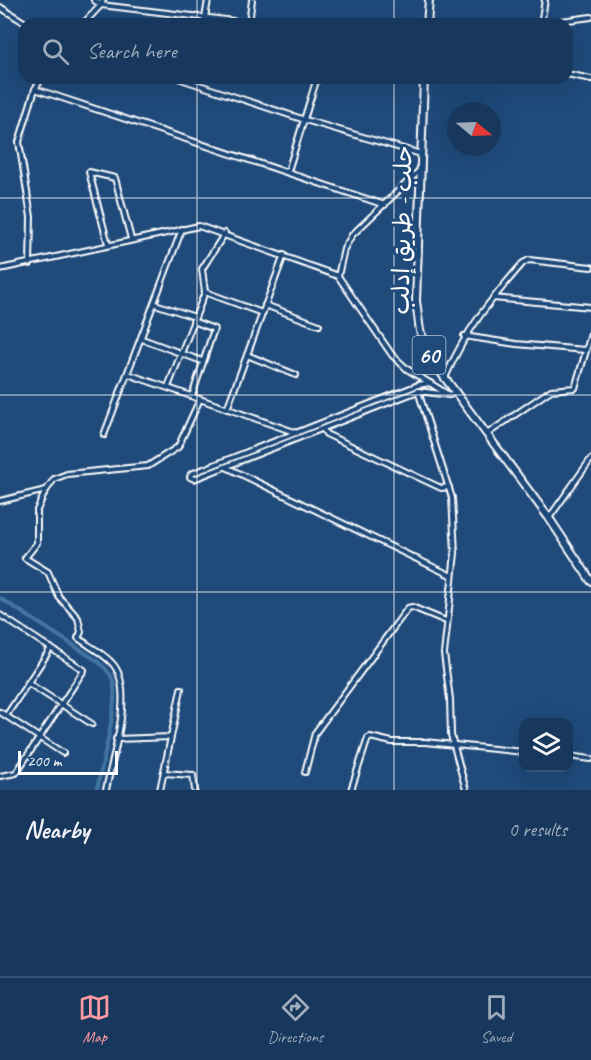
<!DOCTYPE html>
<html lang="en">
<head>
<meta charset="utf-8">
<style>
  :root { --surface:#17385c; --page:#244365; --text:#f1f3f6; --muted:#9eacbb; --line:#365272; --accent:#ff9aa2 }
  body { margin:0; font-family:Caveat,"Playpen Sans Arabic",sans-serif; background:var(--page); color:var(--text) }
  .controls { position:absolute; right:18px; bottom:18px; display:grid; overflow:hidden; border-radius:12px; box-shadow:0 6px 24px #0002 }
  .controls button { width:54px; height:54px; display:grid; place-items:center; padding:0; border:0; border-bottom:2px solid var(--line); background:var(--surface); color:var(--text); font:30px sans-serif }
  .compass { position:absolute; left:447px; top:102px; width:54px; height:54px; border-radius:50%; background:var(--surface); box-shadow:0 6px 24px #0002; rotate:109deg }
  .scale { position:absolute; left:18px; bottom:15px; width:100px; box-sizing:border-box; padding-left:6px; border:3px solid #fff; border-top:0; font-size:16px; line-height:21px; white-space:nowrap; color:#fff; -webkit-text-stroke:4px #1f4a7a; paint-order:stroke }
  .list { margin:0; padding:0; list-style:none }
  h2 { display:flex; justify-content:space-between; align-items:center; height:78px; margin:0; padding:0 24px; font-size:26px }
  h2 small { font-size:20px; font-weight:400; color:var(--muted) }
  .icon { flex:none; width:33px; height:33px; fill:none; stroke:currentColor; stroke-width:2; stroke-linecap:round; stroke-linejoin:round }
  .map { position:relative; flex:none; width:591px; height:790px; overflow:hidden }
  .search { position:absolute; background:var(--surface); box-shadow:0 6px 24px #0002; left:18px; right:18px; top:18px; height:66px; display:flex; align-items:center; gap:15px; box-sizing:border-box; padding:0 21px; border-radius:18px; color:var(--muted); font-size:22px }
  .sheet { height:186px; background:var(--surface) }
  nav { display:flex; justify-content:space-around; align-items:center; box-sizing:border-box; height:84px; border-top:2px solid var(--line); background:var(--surface); font-size:16px; color:var(--muted) }
  nav a { display:grid; justify-items:center; gap:3px }
  nav .on { color:var(--accent) }
  .map>svg:first-child { display:block }
  .lines { fill:none; stroke-linecap:round; stroke-linejoin:round }
  .canal { stroke:#4375a0; stroke-width:4 }
  .minor-casing { stroke:#fff; stroke-width:8 }
  .highway-casing { stroke:#fff; stroke-width:10 }
  .minor { stroke:#1f4a7a; stroke-width:4 }
  .highway { stroke:#1f4a7a; stroke-width:6 }
  .grid { fill:none; stroke:#fff; stroke-width:1.5; stroke-opacity:0.55 }
  .labels { text-anchor:middle; stroke-width:6; stroke-linejoin:round; paint-order:stroke }
  .shield { fill:#1f4a7a; stroke:#bcc9d7; stroke-width:1.5 }
  .shield-label { font-size:22px; font-weight:bold; fill:#fff }
  .street-label { font-size:24px; fill:#fff; stroke:#1f4a7a }
</style>
</head>
<body>
<div class="map">
<svg width="591" height="790" viewBox="0 0 591 790">
  <rect width="100%" height="100%" fill="#1f4a7a"/>
  <filter id="ink" filterUnits="userSpaceOnUse"><feTurbulence type="fractalNoise" baseFrequency=".0167" numOctaves="2"/><feDisplacementMap in="SourceGraphic" scale="12" xChannelSelector="R" yChannelSelector="G"/><feConvolveMatrix kernelMatrix="1 2 1 2 8 2 1 2 1" color-interpolation-filters="sRGB"/></filter>
  <g filter="url(#ink)">
    <g class="lines">
      <path class="canal" d="M0,598L96,660C102,665 108,670 112,678C121,697 101,766 97,790"/>
      <defs>
        <g id="minor">
          <polyline points="94,0 101,5 259,24"/>
          <polyline points="0,7 27,24"/>
          <polyline points="205,18 208,0"/>
          <polyline points="249,23 252,0"/>
          <polyline points="83,24 101,5 103,0"/>
          <polyline points="538,24 591,17"/>
          <polyline points="541,24 545,0"/>
          <polyline points="567,74 591,79"/>
          <polyline points="178,78 305,120 421,154"/>
          <polyline points="35,89 385,205"/>
          <polyline points="420,170 352,235 344,249 338,276 392,355 407,369 449,395 455,393"/>
          <polyline points="288,171 317,78"/>
          <polyline points="108,244 89,172 115,178 131,239"/>
          <polyline points="30,264 31,217 19,142 35,89 42,78"/>
          <polyline points="0,269 199,226 338,276"/>
          <polyline points="205,292 262,313"/>
          <polyline points="493,298 591,307"/>
          <polyline points="155,304 195,317"/>
          <polyline points="265,305 319,325"/>
          <polyline points="464,336 516,344 585,350"/>
          <polyline points="142,339 202,361"/>
          <polyline points="247,355 296,375"/>
          <polyline points="128,374 297,433"/>
          <path d="M445,378C466,329 489,302 523,263L529,260L591,267"/>
          <polyline points="430,383 418,385 191,474 190,477 194,479 418,391 449,395"/>
          <polyline points="168,387 205,292 202,269 225,233"/>
          <polyline points="418,391 452,498 455,553 444,654 450,699 451,735 466,790"/>
          <polyline points="192,396 214,329 193,321"/>
          <polyline points="227,409 284,255"/>
          <polyline points="323,429 326,434 441,488 449,487"/>
          <polyline points="487,434 551,390 575,388 591,334"/>
          <polyline points="104,435 182,229"/>
          <polyline points="226,467 452,576"/>
          <polyline points="0,501 46,490"/>
          <polyline points="549,518 591,459"/>
          <polyline points="0,615 84,670 16,773 0,776"/>
          <polyline points="28,683 92,724"/>
          <polyline points="0,712 63,753"/>
          <polyline points="6,716 51,648"/>
          <polyline points="116,739 171,737"/>
          <polyline points="568,756 591,759"/>
          <polyline points="305,772 315,733 408,608 412,607 446,621"/>
          <polyline points="164,773 193,775 195,790"/>
          <path d="M106,790C112,758 136,688 112,663C103,653 89,646 78,638L81,632L78,618L59,597L48,572L25,558L37,543V510L45,492L54,479L67,474L148,466L178,447L200,399"/>
          <polyline points="160,790 181,689"/>
          <polyline points="351,790 368,738 370,737 392,742 425,742 524,752"/>
        </g>
        <g id="highway">
          <polyline points="427,24 429,0"/>
          <polyline points="424,78 416,301 420,331 436,366 549,518 591,581"/>
        </g>
      </defs>
      <use href="#minor" class="minor-casing"/>
      <use href="#highway" class="highway-casing"/>
      <use href="#minor" class="minor"/>
      <use href="#highway" class="highway"/>
    </g>
  </g>
  <path class="grid" d="M197,0V24M394,0V24M197,78V790M394,78V790M0,198H591M0,395H591M0,592H591"/>
  <g class="labels">
    <rect class="shield" x="412.5" y="336" width="33" height="38" rx="4.5"/>
    <g class="shield-label">
      <text x="429" y="363">60</text>
    </g>
    <g class="street-label">
      <text transform="translate(402 230) rotate(-89)" y="8">حلب - طريق إدلب</text>
    </g>
  </g>
</svg>
<div class="controls">
<button><svg class="icon" aria-label="layers" viewBox="0 0 24 24"><path d="M12 4l9 5-9 5-9-5zM3 14l9 5 9-5"/></svg></button>
</div>
<svg class="compass" viewBox="-18 -18 36 36"><path d="M0-13l5 13h-10z" fill="#e53935"/><path d="M0 13l5-13h-10z" fill="#9eacbb"/></svg>
<div class="scale">200 m</div>
<div class="search"><svg class="icon" aria-label="search" viewBox="0 0 24 24"><circle cx="10" cy="10" r="6"/><path d="M15 15l6 6"/></svg>Search here</div>
</div>
<section class="sheet">
<h2>Nearby<small>0 results</small></h2>
<ul class="list">
</ul>
</section>
<nav>
<a class="on"><svg class="icon" aria-label="map" viewBox="0 0 24 24"><path d="M3 6l6-2 6 2 6-2v14l-6 2-6-2-6 2zM9 4v14M15 6v14"/></svg>Map</a>
<a><svg class="icon" aria-label="directions" viewBox="0 0 24 24"><path d="M12 3l9 9-9 9-9-9zM9 14v-3h6M13 9l2 2-2 2"/></svg>Directions</a>
<a><svg class="icon" aria-label="saved" viewBox="0 0 24 24"><path d="M7 4h10v16l-5-4-5 4z"/></svg>Saved</a>
</nav>
</body>
</html>
